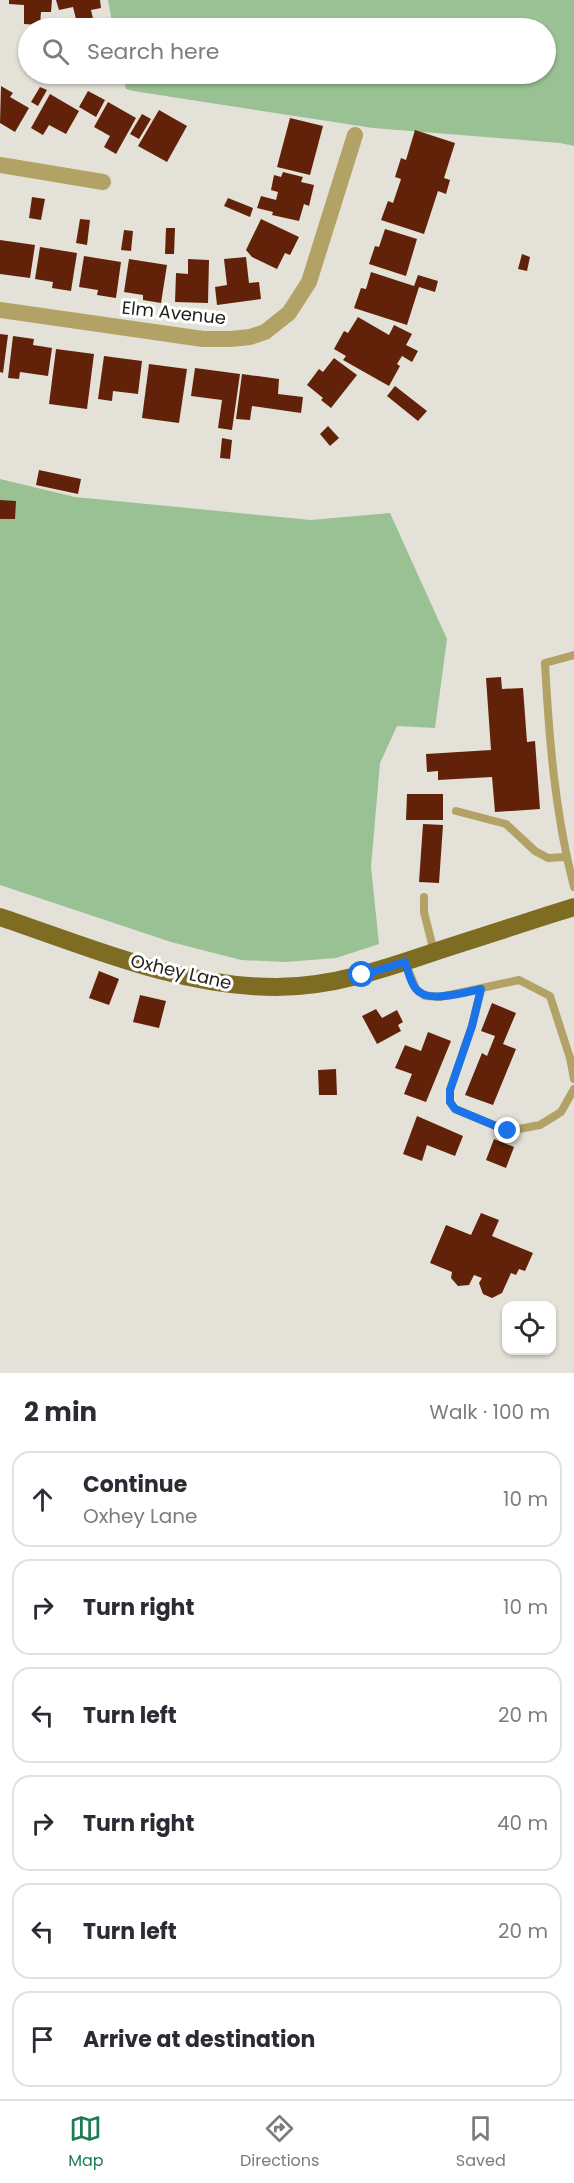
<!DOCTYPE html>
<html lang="en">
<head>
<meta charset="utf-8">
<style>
  :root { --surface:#fff; --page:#f7f7f7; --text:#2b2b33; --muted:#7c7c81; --line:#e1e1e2; --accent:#1d7c52 }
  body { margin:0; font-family:Poppins,sans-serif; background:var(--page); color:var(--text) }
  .controls { position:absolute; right:18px; bottom:18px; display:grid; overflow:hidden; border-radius:12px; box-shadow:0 2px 4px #0004 }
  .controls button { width:54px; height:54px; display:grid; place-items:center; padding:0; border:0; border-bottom:2px solid var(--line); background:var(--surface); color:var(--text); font:30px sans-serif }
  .stop { position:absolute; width:18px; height:18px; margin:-14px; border:4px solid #1a73e8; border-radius:50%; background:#fff }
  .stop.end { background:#1a73e8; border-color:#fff; box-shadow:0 2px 6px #0008 }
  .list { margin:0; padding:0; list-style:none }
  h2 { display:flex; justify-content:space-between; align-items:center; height:78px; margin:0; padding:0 24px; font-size:26px }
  h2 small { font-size:20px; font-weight:400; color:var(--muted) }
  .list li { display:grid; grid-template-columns:39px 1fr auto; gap:18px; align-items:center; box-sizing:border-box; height:96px; margin:0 12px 12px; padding:0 12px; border:2px solid var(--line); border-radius:18px }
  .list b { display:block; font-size:22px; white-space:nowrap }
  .list p { margin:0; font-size:20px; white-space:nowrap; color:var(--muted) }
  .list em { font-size:20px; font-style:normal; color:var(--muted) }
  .icon { flex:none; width:33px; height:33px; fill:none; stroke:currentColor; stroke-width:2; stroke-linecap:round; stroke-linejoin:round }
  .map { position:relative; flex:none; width:574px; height:1373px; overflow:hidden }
  .search { position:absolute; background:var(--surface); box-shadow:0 2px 4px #0004; left:18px; right:18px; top:18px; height:66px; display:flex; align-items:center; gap:15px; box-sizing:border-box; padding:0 21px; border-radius:33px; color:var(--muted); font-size:22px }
  .sheet { height:726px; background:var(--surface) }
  nav { display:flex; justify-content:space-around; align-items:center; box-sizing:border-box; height:84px; border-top:2px solid var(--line); background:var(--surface); font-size:16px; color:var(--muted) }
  nav a { display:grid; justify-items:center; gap:3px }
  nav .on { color:var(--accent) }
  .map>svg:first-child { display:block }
  .green { fill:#9ac193 }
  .building { fill:#622209 }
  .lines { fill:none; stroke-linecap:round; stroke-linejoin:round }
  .lane { stroke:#b3a265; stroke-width:8 }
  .street { stroke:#b3a265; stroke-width:16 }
  .primary { stroke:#7f6c23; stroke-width:18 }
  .route { stroke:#1a73e8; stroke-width:8 }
  .labels { text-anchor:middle; stroke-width:6; stroke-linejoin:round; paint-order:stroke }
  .street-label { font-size:18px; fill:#201f1b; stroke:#fff }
</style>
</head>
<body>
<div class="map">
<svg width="574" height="1373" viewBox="0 0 574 1373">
  <rect width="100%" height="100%" fill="#e4e2d8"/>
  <g class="green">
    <polygon points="108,0 574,0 574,146 560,143 373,128 133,91 126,89 123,74 546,74 546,28 113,28"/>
    <polygon points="0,479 75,497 311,520 390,513 447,639 435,728 397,726 380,763 371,867 379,944 336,958 285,962 241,960 171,942 0,885"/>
  </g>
  <g class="building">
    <polygon points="9,0 52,0 51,12 41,12 40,25 24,24 24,5 9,4"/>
    <polygon points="56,0 100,0 101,8 91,10 94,23 78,27 73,7 59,10"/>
    <polygon points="1,86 13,93 10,97 29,108 15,132 0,123"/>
    <polygon points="40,87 47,90 38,106 31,102"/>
    <polygon points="88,91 105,100 96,117 79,107"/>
    <polygon points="50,94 79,111 66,134 49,125 43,135 31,128"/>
    <polygon points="108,102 136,118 116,154 104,147 110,136 94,127"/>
    <polygon points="159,110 187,126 167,162 138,146"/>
    <polygon points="142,114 151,119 139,139 130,134"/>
    <polygon points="290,118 323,126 310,175 277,167"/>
    <polygon points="415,130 455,143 444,178 450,180 446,194 438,191 424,234 381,220 388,201 393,203 401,179 395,177 401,158 406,160"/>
    <polygon points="283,172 303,177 301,182 314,185 309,206 304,204 299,221 272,215 273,212 257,208 261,196 276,200 278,192 271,190 274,175 281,177"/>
    <polygon points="32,197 45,199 41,220 29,218"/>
    <polygon points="228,198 253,208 250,217 224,206"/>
    <polygon points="80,219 90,220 87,245 76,243"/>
    <polygon points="261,219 299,237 290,255 285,253 277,269 252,257 246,250"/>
    <polygon points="166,228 175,228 174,254 165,254"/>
    <polygon points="385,229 417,239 406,276 369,264 375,246 379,247"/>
    <polygon points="124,230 133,231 131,251 121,250"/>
    <polygon points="0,240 35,245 30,278 0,274"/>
    <polygon points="40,247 77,253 71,291 52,288 53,282 35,279"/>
    <polygon points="522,254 530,257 527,271 518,269"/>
    <polygon points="84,256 121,262 116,298 97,295 98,290 79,287"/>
    <polygon points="246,257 249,283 259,282 261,299 217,305 215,287 227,285 224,259"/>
    <polygon points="129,259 167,265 161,303 143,300 143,295 124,292"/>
    <polygon points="188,259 209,260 208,303 175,302 176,273 188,274"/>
    <polygon points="371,272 414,286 418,275 438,281 435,292 419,287 407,325 354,308 361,288 366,289"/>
    <polygon points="358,317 389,335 394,325 412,334 406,345 418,351 412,362 402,356 397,364 400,366 389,386 343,360 346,356 334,349 344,331 348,333"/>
    <polygon points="0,334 8,335 3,373 0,372"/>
    <polygon points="13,336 34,339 33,345 52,348 48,376 20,372 19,379 8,378"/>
    <polygon points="56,349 94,354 87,409 49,404"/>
    <polygon points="104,356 142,361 138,394 113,391 112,401 98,399"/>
    <polygon points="334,358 357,375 331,408 321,400 323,398 307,385 319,369 323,372"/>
    <polygon points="149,364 187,369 179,423 142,418"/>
    <polygon points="195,368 240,374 232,430 218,428 222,400 191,396"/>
    <polygon points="242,374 279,379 278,394 303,397 301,413 252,406 250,420 236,419"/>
    <polygon points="395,386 427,411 418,421 387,396"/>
    <polygon points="328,426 339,438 330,446 320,434"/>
    <polygon points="222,438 232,440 230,459 220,458"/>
    <polygon points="39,470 81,479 78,494 36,485"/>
    <polygon points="0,500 16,501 15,519 0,519"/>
    <polygon points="501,677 502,689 523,688 527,742 535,741 540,809 495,812 492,777 438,780 438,771 427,772 426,754 491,750 486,678"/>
    <polygon points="407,794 443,794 443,820 406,820"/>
    <polygon points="423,824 443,825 439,883 419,882"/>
    <polygon points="99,971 119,979 109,1005 89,998"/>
    <polygon points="140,995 166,1001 159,1028 133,1022"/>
    <polygon points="492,1003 516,1013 503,1044 516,1049 493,1105 465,1095 482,1053 487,1056 495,1036 481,1031"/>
    <polygon points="376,1009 382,1018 397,1010 403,1022 398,1025 401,1031 377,1044 362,1016"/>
    <polygon points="428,1032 451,1041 426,1102 404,1094 412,1074 395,1068 405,1045 421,1051"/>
    <polygon points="336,1069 337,1095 319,1095 318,1070"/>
    <polygon points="417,1116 463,1136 455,1156 427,1145 422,1161 403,1154"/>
    <polygon points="494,1139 514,1147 506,1168 486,1160"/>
    <polygon points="481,1213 499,1220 492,1236 533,1253 525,1271 519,1269 516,1275 511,1273 502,1293 492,1298 483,1294 479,1283 482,1278 474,1275 469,1285 458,1286 451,1278 452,1272 430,1263 446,1225 471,1235"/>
  </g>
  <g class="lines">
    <g class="lane">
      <path d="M574,655L545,663C549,738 555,814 574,887"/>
      <polyline points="456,811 506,824 535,851 548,858 566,857"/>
      <polyline points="424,897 424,912 434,952"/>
      <polyline points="405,962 416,989 425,996 440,997 519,980 550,996 570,1058 574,1079"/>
      <polyline points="481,989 472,1026 450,1090 450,1102 455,1109 508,1131 540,1125 561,1112 574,1089"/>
    </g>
    <g class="street">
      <polyline points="0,165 103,182"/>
      <polyline points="0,310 203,339 231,339 250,337 265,332 289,313 309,282 355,135"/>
    </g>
    <path class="primary" d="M0,917C89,947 180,987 276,987C333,987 387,968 440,950C484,936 529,921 574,907"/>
  </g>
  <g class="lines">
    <path class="route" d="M362,975L405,962C408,970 410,982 416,989C427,1004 466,992 481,989L472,1026L450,1090V1102L455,1109L508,1131"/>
  </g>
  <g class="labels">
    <g class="street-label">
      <text transform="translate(174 313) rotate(6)" y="6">Elm Avenue</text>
      <text transform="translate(181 972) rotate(13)" y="6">Oxhey Lane</text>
    </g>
  </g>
</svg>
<div class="controls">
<button><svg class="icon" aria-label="locate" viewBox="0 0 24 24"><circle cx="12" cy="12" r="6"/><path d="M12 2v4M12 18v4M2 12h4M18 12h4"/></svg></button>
</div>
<div class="stop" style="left:362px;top:975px"></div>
<div class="stop end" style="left:508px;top:1131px"></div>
<div class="search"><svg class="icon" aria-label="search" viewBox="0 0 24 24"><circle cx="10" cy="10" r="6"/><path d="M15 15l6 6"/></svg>Search here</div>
</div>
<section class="sheet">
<h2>2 min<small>Walk · 100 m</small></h2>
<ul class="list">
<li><svg class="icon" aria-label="ahead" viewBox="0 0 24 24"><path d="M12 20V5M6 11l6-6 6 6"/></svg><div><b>Continue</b><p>Oxhey Lane</p></div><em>10 m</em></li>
<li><svg class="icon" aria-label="right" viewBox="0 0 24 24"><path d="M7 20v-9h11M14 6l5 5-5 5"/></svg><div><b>Turn right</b></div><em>10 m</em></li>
<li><svg class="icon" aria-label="left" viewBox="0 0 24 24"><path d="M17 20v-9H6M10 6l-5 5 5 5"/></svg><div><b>Turn left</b></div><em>20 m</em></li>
<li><svg class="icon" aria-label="right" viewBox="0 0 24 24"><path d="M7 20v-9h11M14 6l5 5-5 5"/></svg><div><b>Turn right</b></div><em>40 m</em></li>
<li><svg class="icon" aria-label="left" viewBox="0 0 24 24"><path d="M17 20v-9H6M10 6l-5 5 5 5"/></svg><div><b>Turn left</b></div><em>20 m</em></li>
<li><svg class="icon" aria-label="arrive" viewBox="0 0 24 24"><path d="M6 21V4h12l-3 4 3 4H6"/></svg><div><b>Arrive at destination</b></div></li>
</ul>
</section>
<nav>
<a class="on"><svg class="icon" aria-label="map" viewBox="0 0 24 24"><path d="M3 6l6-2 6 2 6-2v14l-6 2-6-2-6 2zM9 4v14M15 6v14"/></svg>Map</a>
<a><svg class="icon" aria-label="directions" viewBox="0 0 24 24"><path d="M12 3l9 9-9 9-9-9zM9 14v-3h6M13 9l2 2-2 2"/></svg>Directions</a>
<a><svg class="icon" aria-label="saved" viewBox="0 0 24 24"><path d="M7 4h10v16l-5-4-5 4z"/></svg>Saved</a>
</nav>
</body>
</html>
